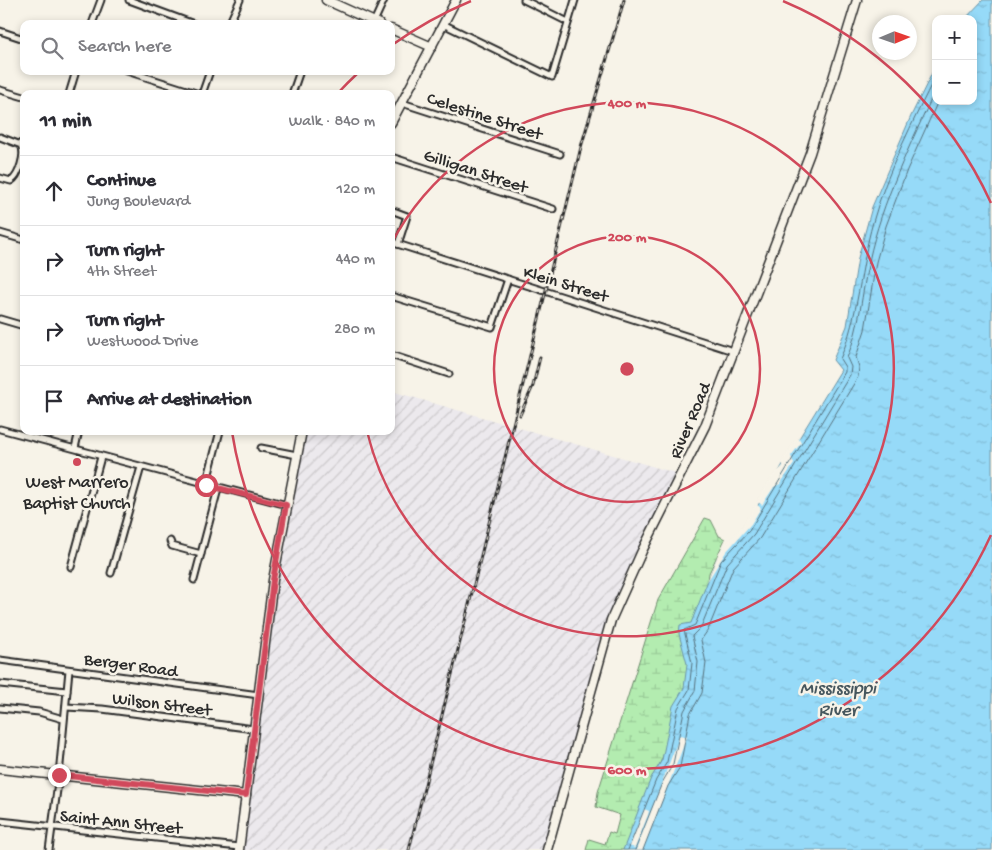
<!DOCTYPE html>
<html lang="en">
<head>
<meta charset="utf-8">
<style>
  :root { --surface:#fff; --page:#f7f7f7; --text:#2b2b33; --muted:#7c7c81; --line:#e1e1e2 }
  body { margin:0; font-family:"Gochi Hand",sans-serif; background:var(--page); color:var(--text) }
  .controls { position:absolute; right:15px; top:15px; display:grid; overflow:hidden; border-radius:10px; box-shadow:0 2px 8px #0003 }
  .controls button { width:45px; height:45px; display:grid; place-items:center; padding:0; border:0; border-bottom:1px solid var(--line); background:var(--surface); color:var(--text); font:25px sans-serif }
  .compass { position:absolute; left:872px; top:15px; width:45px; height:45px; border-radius:50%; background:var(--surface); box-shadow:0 2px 8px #0003; rotate:88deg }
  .stop { position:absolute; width:15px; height:15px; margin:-11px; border:4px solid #d1495b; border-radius:50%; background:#fff }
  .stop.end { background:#d1495b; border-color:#fff; box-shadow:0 1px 5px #0008 }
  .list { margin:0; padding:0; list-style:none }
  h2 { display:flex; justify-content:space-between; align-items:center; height:65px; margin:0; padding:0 20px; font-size:21px }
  h2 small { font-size:16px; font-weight:400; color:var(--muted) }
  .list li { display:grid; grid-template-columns:32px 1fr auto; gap:15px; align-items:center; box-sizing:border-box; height:70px; padding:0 20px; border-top:1px solid var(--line) }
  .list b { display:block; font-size:19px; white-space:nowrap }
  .list p { margin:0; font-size:16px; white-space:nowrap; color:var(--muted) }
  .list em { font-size:16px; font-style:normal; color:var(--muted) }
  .icon { flex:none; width:28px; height:28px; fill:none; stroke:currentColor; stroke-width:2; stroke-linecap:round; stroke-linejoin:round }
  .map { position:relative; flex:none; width:992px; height:850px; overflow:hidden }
  .search { position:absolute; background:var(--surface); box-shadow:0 2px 8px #0003; left:20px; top:20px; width:375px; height:55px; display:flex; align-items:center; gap:12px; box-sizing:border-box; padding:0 18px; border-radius:10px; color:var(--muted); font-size:19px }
  .panel { position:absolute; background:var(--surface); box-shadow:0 2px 8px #0003; left:20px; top:90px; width:375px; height:345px; border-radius:10px }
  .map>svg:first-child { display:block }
  .industrial { fill:url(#industrial-furrows) }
  .wetland { fill:url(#wetland-marsh); stroke:#6f8c6e }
  .water { fill:url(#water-ripples); stroke:#6b94a6 }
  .pier { fill:#f7f3e8 }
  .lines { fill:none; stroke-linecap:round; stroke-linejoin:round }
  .shore { stroke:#56717d; stroke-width:1 }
  .street-casing { stroke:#2b2b2b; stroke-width:9 }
  .secondary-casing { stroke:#2b2b2b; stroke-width:11 }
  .street { stroke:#f7f3e8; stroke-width:5 }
  .secondary { stroke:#f7f3e8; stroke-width:8 }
  .rail-casing { stroke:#2b2b2b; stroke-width:3 }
  .rail { stroke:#f7f3e8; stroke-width:1; stroke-dasharray:4; stroke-linecap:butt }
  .route { stroke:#d1495b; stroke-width:6 }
  .ring { fill:none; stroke:#d1495b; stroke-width:2.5 }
  .poi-dot { fill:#d1495b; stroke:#f7f3e8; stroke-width:2 }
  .labels { text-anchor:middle; stroke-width:5; stroke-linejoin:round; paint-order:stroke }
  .street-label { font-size:18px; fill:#2b2b2b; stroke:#f7f3e8 }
  .poi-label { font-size:18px; fill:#2b2b2b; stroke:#f7f3e8 }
  .water-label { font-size:19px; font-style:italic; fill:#46575e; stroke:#f7f3e8 }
  .centre { fill:#d1495b; stroke:#f7f3e8; stroke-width:2.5 }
  .ring-label { font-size:15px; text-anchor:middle; font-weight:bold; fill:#d1495b; stroke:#f7f3e8; stroke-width:5; stroke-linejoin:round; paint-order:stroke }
</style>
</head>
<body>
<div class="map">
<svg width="992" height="850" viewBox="0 0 992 850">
  <defs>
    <pattern id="industrial-furrows" width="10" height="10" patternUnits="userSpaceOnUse" patternTransform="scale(1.25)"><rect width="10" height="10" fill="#ece9ed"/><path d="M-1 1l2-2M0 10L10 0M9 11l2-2" fill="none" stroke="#cbc8cb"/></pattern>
    <pattern id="wetland-marsh" width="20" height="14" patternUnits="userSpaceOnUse" patternTransform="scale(1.25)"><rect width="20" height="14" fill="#b3ecb0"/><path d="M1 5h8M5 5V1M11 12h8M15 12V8" fill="none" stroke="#9acb98"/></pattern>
    <pattern id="water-ripples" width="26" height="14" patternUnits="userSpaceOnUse" patternTransform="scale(1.25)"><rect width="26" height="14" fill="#96daf8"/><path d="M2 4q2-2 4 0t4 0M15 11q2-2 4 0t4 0" fill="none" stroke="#81bbd5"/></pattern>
  </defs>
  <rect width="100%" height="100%" fill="#f7f3e8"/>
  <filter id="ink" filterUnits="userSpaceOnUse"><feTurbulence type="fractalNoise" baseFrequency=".02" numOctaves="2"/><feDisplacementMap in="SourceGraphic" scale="10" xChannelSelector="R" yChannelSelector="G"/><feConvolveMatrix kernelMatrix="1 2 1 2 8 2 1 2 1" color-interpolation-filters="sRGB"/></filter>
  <g filter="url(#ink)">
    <polygon class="industrial" points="391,391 679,474 621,587 607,621 544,850 233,850 278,529 299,431 391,431"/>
    <polygon class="wetland" points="705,518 711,520 719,536 725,539 709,573 699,661 627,850 586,850 589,839 605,844 609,832 615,834 620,815 596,807 598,792 658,600"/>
    <polygon class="water" points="983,0 992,0 992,850 623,850 651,778 662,760 673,706 684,688 687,664 679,634 680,625 691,623 717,558 744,528 841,370 833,360 847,326 858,258 872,207 911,116 936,65 936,101 973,101 973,19 965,19"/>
    <g class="pier">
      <polygon points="798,437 801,443 791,456 794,464 780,484 774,487 762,505 757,501 772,477 783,466 783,460"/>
      <polygon points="756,504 761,508 751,524 726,552 707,582 719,552 742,527"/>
      <polygon points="680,735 687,737 643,850 636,850"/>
      <polygon points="644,809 649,811 648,815 635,848 629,846"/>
    </g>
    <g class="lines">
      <g class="shore">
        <path d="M628,850L656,780L667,762L678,708L689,690L692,663L684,630L695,625L721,561L749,531L845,372V367L840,359C859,316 860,267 873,222C887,171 913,122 936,75"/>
        <path d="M635,850L662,783L673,764L684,711L695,691L698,662L692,636L701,627L727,564L754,534L850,375L851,367L847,358C861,324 861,295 869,261C882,201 910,145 936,89"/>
        <polyline points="643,850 668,786 680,767 690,714 702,693 706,663 701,640 708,630 733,568 760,538 858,377 859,367 856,357 865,330 876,262 886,226 907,170 938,101"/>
      </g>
      <defs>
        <g id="street">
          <polyline points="129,0 194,24"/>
          <polyline points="524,0 568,22"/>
          <polyline points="92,24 101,0"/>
          <polyline points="229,24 240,0"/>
          <polyline points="373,24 384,0"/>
          <polyline points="443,24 552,77 575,0"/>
          <polyline points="0,31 24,39"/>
          <polyline points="127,71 199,94"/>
          <polyline points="0,90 24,97"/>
          <polyline points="69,94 76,71"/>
          <polyline points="202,94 210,71"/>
          <polyline points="292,94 300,71"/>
          <polyline points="402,103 560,154"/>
          <path d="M0,137L21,145C26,154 19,176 11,181L0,178"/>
          <polyline points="391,157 553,209"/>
          <polyline points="391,210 407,216 398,244"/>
          <polyline points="0,233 24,240"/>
          <polyline points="391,242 733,351"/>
          <polyline points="391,296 492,327 508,279"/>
          <polyline points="0,319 24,326"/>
          <polyline points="391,355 449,374"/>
          <polyline points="0,429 287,505"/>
          <polyline points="75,448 79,431"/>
          <polyline points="261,448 297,455"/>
          <polyline points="206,485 220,431"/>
          <polyline points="170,541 172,546 201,554"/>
          <polyline points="71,567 101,457"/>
          <polyline points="111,573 141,467"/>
          <polyline points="194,580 218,489"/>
          <polyline points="0,660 259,695"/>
          <polyline points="0,684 67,691"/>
          <polyline points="66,707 102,709 254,729"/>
          <polyline points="0,708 39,712 63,719"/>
          <polyline points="0,821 239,847"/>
          <polyline points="49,850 59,775 69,670"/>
        </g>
        <g id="secondary">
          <polyline points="326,0 379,24"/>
          <polyline points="391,29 432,47"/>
          <polyline points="391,123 456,0"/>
          <polyline points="0,769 246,795"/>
          <polyline points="239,850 273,580 302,431"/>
          <polyline points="547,850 611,620 642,551 705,426 810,153 857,0"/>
        </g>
      </defs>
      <use href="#street" class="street-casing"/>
      <use href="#secondary" class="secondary-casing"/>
      <use href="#street" class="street"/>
      <use href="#secondary" class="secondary"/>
      <defs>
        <g id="rail">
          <polyline points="520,415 533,386 540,357"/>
          <polyline points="409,850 581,147 624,0"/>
        </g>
      </defs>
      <use href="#rail" class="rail-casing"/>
      <use href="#rail" class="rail"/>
    </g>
  </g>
  <g class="lines" filter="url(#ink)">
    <polyline class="route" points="59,775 246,795 273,580 286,505 206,485"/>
  </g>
  <g class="ring">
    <circle cx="627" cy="369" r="133"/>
    <path d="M391 244A267 267 0 1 1 367 431"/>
    <path d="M991 535A400 400 0 0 1 232 432M337 94A400 400 0 0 1 359 72M392 45A400 400 0 0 1 471 1M783 1A400 400 0 0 1 991 203"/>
  </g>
  <circle class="poi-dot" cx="77" cy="462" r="5"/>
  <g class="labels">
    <g class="street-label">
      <text transform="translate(485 115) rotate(18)" y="6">Celestine Street</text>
      <text transform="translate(476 170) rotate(18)" y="6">Gilligan Street</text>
      <text transform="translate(566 283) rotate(17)" y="6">Klein Street</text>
      <text transform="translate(689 420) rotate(-67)" y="6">River Road</text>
      <text transform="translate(131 664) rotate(8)" y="6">Berger Road</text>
      <text transform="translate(162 703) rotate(7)" y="6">Wilson Street</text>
      <text transform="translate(121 821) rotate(6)" y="6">Saint Ann Street</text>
    </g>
    <g class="poi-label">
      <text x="77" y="487">West Marrero<tspan x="77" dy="21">Baptist Church</tspan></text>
    </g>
    <g class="water-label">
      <text x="838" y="693">Mississippi<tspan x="838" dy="22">River</tspan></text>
    </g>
  </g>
  <circle cx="627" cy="369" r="8" class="centre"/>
  <g class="ring-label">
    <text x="627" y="107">400 m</text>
    <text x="627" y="241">200 m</text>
    <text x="627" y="774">600 m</text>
  </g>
</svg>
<div class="controls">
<button>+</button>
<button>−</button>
</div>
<svg class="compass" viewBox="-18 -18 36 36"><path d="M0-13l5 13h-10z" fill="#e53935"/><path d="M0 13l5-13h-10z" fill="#7c7c81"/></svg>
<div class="stop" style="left:206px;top:485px"></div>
<div class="stop end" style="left:59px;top:775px"></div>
<div class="search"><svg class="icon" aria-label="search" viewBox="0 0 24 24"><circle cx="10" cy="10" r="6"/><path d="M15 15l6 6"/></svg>Search here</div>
<section class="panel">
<h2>11 min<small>Walk · 840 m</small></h2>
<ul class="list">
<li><svg class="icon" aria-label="ahead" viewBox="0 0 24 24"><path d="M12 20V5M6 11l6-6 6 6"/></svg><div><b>Continue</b><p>Jung Boulevard</p></div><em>120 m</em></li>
<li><svg class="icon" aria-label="right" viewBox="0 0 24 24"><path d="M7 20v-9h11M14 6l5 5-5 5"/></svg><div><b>Turn right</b><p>4th Street</p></div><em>440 m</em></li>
<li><svg class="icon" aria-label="right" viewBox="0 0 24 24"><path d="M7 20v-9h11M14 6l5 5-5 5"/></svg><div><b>Turn right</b><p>Westwood Drive</p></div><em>280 m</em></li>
<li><svg class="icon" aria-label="arrive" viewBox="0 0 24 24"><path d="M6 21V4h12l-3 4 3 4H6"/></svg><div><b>Arrive at destination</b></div></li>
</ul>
</section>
</div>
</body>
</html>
